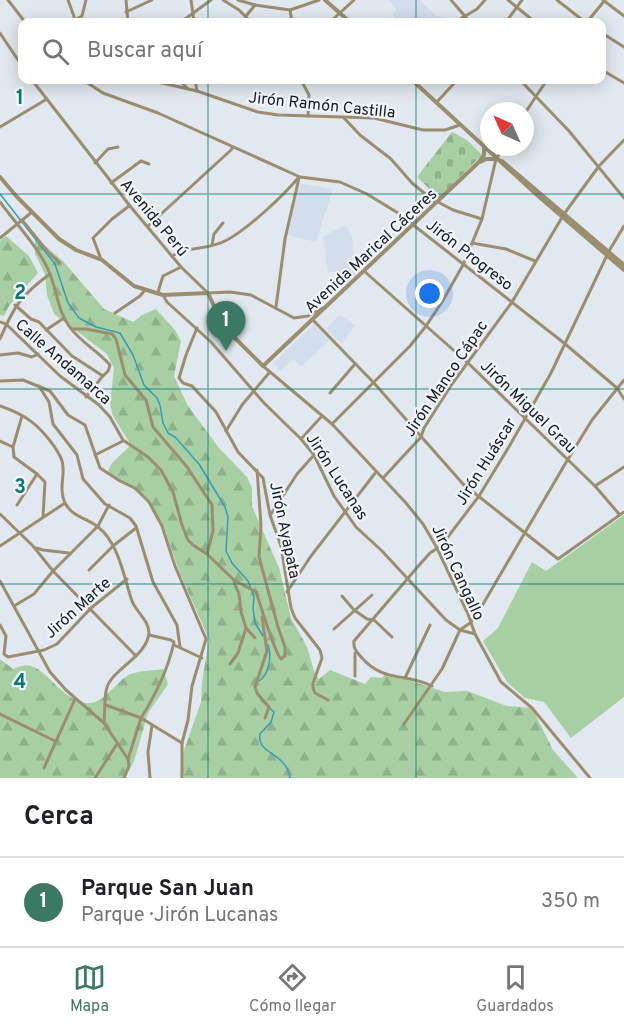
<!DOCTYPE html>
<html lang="es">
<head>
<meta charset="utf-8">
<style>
  :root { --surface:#fff; --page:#f6f6f6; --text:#202124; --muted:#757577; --line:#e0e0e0; --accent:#3c7964 }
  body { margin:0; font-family:Overpass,sans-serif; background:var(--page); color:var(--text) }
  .compass { position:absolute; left:480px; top:102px; width:54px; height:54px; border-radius:50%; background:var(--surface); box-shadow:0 3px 15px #0003; rotate:315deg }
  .you { position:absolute; left:430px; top:294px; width:21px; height:21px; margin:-15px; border:4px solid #fff; border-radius:50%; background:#1a73e8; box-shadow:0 0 0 9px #1a73e833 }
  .badge { display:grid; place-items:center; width:39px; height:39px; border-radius:50%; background:var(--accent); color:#fff; font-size:20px; font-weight:700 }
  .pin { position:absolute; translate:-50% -50px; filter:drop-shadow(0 2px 3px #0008) }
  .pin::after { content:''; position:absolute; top:32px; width:21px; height:18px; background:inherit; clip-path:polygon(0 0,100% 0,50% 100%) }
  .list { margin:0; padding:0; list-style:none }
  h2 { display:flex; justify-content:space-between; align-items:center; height:78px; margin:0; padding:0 24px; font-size:26px }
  h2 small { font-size:20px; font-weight:400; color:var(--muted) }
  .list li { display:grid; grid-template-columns:39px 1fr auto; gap:18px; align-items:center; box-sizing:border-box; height:90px; padding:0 24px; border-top:2px solid var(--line) }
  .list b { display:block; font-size:22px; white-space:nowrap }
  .list p { margin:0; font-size:20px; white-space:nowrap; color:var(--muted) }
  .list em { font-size:20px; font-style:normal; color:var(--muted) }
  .icon { flex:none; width:33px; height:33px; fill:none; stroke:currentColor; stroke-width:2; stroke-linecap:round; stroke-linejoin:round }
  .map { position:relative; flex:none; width:624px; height:778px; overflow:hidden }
  .search { position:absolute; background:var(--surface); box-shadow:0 3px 15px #0003; left:18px; right:18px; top:18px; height:66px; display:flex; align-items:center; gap:15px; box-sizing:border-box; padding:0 21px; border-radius:12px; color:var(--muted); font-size:22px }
  .sheet { height:168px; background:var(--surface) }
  nav { display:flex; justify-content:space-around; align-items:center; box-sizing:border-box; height:84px; border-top:2px solid var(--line); background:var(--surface); font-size:16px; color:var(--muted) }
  nav a { display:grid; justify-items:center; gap:3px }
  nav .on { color:var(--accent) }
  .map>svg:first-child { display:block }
  .built { fill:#d2deeb }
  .forest { fill:url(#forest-firs) }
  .cemetery { fill:url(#cemetery-stones) }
  .park { fill:#a8cea3 }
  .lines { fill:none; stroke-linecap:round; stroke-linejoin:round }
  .stream { stroke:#349db7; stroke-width:1.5 }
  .minor { stroke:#9b8e70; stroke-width:3 }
  .tertiary { stroke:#9b8e70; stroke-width:4 }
  .grid { fill:none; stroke:#0f766e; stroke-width:1.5; stroke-opacity:0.55 }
  .labels { text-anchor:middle; stroke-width:4.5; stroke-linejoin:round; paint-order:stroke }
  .street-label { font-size:16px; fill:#181a1d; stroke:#eff5fc }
  .grid-label { font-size:20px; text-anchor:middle; font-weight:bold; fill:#0f766e; stroke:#eff5fc; stroke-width:4.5; stroke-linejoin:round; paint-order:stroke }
</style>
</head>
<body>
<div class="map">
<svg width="624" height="778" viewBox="0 0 624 778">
  <defs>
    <pattern id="forest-firs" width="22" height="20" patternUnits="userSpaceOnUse" patternTransform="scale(1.5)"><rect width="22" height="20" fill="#a8cea3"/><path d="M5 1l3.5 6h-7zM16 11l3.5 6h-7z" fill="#90b08c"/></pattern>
    <pattern id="cemetery-stones" width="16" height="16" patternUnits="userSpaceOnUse" patternTransform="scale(1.5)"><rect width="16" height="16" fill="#a8cea3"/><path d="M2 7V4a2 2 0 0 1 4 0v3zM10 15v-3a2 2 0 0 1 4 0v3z" fill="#90b08c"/></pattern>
  </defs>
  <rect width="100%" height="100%" fill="#e1e8ef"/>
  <g class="built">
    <polygon points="389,0 420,0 436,16 443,17 446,22 398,22 392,14 397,10"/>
    <polygon points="302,184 333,189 316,242 288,235 298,186"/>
    <polygon points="346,225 352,237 356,276 346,285 338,272 328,272 323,237"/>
    <polygon points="339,315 355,325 342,344 326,329"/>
    <polygon points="314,324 329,340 301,367 293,359 280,371 273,363"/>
  </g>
  <g class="forest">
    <polygon points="6,236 29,256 38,273 9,306 4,316 0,315 0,241"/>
    <polygon points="35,237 63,261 104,309 133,322 142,315 156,309 175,330 181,341 174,376 188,406 219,448 247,477 252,488 252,506 279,568 291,618 307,647 314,671 319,679 330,670 365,684 371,677 382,678 386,673 445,692 467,691 507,706 532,708 553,750 578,778 184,778 181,759 201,702 202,682 209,639 179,571 164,527 146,497 116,479 108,471 112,463 131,445 113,416 110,404 114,368 107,354 54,314 47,295 45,274 35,254"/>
    <path d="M0,659L13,669C19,667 26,664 31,666C48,671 62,699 85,703C102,706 114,684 127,676C136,670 153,671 163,669L168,684L148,713L134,761L125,778H0Z"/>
  </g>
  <polygon class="cemetery" points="452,132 467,140 482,155 439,198 417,177"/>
  <polygon class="park" points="624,515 624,697 571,738 544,702 525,698 507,682 483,641 498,628 532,562 546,571"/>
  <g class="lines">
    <g class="stream">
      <polyline points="0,194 55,264 68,303 79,318 96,327 120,333 133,355 144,385 157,398 160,405 163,423 168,433 175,437 199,464 225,507 228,517 226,551 232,563 248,581 254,597 253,608 255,623 263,636"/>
      <path d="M259,681C269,674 272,657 268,645"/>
      <path d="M261,700L274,712L271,722L260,734C257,750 276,753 284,764C288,768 289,773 290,778"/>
    </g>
    <g class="minor">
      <polyline points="8,0 25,22"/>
      <polyline points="68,0 76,22"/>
      <polyline points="126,0 128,22"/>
      <polyline points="191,0 194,22"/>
      <polyline points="223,0 239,10 251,22"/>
      <polyline points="238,0 255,5"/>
      <polyline points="451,0 470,22"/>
      <polyline points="508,0 535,22"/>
      <polyline points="557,0 585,22"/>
      <polyline points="603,0 624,16"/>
      <polyline points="290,10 292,22"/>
      <polyline points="126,12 152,0"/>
      <polyline points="246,16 255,5 290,10 319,0"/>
      <polyline points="75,20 82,16 86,0"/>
      <polyline points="181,22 211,0"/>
      <polyline points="330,22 354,0"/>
      <polyline points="455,22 477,9 485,0"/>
      <polyline points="506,22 522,0"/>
      <polyline points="587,22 605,0"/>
      <polyline points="0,33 22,66"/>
      <polyline points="602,33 624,47"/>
      <polyline points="602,70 624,83"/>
      <polyline points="32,80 130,206 181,267 208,293 230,292 251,295 294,318 308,316 323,308"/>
      <polyline points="83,80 103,93 158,113 300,177 340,182 367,194 398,213 564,343 617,388 624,399"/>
      <polyline points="149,80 197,91 258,112 278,115 374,118 423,130 445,130 460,125"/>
      <polyline points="179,80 187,88"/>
      <polyline points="195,80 197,91"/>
      <polyline points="301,80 309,95 308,116"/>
      <polyline points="520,80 569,131 624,198"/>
      <polyline points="436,103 457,80"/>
      <polyline points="525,113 547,80"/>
      <polyline points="344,118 360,135 391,159 412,183 435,202"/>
      <polyline points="0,127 47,99"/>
      <polyline points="95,163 108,149 118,147"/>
      <polyline points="111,183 141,161 149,164"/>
      <path d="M0,202C16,224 41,250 50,274C57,292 58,311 69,326C80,342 97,350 110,365L108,371L103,376L72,356L39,322L31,319L15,305"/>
      <polyline points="438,202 453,210 482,219"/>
      <polyline points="22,220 48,252 60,263"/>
      <polyline points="148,226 231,150 233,147"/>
      <polyline points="0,238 32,212"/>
      <polyline points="472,243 506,249 535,261"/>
      <polyline points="212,245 214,234 223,223"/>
      <path d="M172,256C188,246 208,250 225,241C247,230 283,196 299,177"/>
      <polyline points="101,259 93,238 112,219 129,206"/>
      <polyline points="364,271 468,363 595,486 619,514"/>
      <polyline points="158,292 163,276 181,267"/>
      <polyline points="163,295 167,302 211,342 264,403 301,439 314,455 334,496 356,527 382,551 446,620 460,630 475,634"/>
      <polyline points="276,307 285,239 299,178"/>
      <polyline points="115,313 140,296 145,290"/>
      <polyline points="313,320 374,383 463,484 558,559 624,512"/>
      <path d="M0,322L6,324L60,376L99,405L110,417L123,440L148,457L161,470L173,492L182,525L188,540L193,545L207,554L234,580L256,592C260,603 275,654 281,659L285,656V647L278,627L259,557L261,525L257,470"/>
      <polyline points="197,328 186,355 179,378 183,383 192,386 216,412 238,452 263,478 270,515 281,546 291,608 295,618 320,650 322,658 313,683 313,688 315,693 328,700"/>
      <polyline points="72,329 86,329 112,334 116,339 125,375 146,400 153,427 187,467 212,505 213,531 207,554"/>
      <polyline points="46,330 64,318"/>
      <path d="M0,339C14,306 21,295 50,274"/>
      <polyline points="0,355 18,353 32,357 38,354"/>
      <polyline points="263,366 332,424 406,503 423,524 437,548 468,614 475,634 501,682 532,708 590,778"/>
      <polyline points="0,381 23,380 50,391 68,415 85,425 100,468 120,481 135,488 149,502 162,526 175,566 206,639 192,686 188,720 182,743 182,778"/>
      <polyline points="39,386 49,402 53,424 77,455 83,479 105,504 130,518 136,526 153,582 177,625 180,647"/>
      <polyline points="330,393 355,364"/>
      <polyline points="86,397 102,377"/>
      <path d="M0,406C26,415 38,424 54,446C58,453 63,458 63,467C64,479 59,490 65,503C72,517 87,518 98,527C119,543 124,578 132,601C136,612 149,620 149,633C147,656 114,668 107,687C104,697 105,712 104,723"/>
      <polyline points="332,424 410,346 426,326 442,302 463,265 482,219 496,159 504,147"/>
      <polyline points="226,431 242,405 269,373"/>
      <polyline points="301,439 322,416"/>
      <polyline points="0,441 13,447 14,457 37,474 17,505"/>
      <polyline points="13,447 22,416"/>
      <polyline points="95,455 123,441"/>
      <polyline points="37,474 45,482 43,517"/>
      <polyline points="383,478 421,437 424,428 452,384 512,302 564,214 599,166 624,140"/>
      <polyline points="595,486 624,467"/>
      <polyline points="0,514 33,546 53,571 136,656"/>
      <polyline points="271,514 297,474 314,455"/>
      <polyline points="0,546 65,503"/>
      <polyline points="36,548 43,550 69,553"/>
      <polyline points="89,570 113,546 136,528"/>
      <polyline points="0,581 50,672 66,690 104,723 128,759"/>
      <polyline points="287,592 311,556 376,472"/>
      <polyline points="342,596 354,610 367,619 374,620 392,637"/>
      <polyline points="14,606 34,594 53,571 98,526 109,505"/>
      <polyline points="262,617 267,651 255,687 257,693 269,707 265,718"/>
      <polyline points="0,625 6,636 4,654 8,657 44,650 57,644 91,608 127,579"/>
      <polyline points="246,628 255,638"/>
      <polyline points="334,629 372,595"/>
      <polyline points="174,645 202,658"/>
      <polyline points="230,664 238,653 246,628 241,612 239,594 234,582"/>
      <polyline points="355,676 355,653"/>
      <polyline points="405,678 430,625"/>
      <path d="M432,686C405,673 383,682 362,658C357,652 353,649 354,641L421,563L430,553L441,546L479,496L510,445L551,373L609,251L624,226"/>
      <path d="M106,705L141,718C156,694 168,670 174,642L171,640L149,635"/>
      <polyline points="0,714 55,741"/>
      <polyline points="404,724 442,669 460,630 470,623 479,611 568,459 592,420 624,380"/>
      <polyline points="44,768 75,699"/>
      <polyline points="95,778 117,744"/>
      <polyline points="124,778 129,766 128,759 141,718 182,743"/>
      <polyline points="150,778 148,752 152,725"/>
    </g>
    <g class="tertiary">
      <polyline points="325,0 350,22"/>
      <polyline points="412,80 537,195 624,270"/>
      <polyline points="502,161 624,265"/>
      <polyline points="480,162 486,159 495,159"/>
      <polyline points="0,177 17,197 59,239 76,250 102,260 134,286 163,295 208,293 223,326 263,366 479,162 484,155 484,146"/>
    </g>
  </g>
  <path class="grid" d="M208,0V22M416,0V22M208,80V778M416,80V778M0,194H624M0,389H624M0,584H624"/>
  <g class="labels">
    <g class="street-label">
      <text transform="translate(322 104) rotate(6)" y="6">Jirón Ramón Castilla</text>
      <text transform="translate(155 217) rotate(50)" y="6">Avenida Perú</text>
      <text transform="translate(370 250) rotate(-43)" y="6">Avenida Marical Cáceres</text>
      <text transform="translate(470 254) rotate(38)" y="6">Jirón Progreso</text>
      <text transform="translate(64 361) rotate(41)" y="6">Calle Andamarca</text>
      <text transform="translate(445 378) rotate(-56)" y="6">Jirón Manco Cápac</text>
      <text transform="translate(529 406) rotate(44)" y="6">Jirón Miguel Grau</text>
      <text transform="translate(485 461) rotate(-58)" y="6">Jirón Huáscar</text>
      <text transform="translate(338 476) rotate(57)" y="6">Jirón Lucanas</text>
      <text transform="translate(286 530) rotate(78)" y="6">Jirón Ayapata</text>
      <text transform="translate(459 572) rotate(65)" y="6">Jirón Cangallo</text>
      <text transform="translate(77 607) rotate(-42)" y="6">Jirón Marte</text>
    </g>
  </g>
  <g class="grid-label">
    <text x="20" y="104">1</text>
    <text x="20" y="299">2</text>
    <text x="20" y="493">3</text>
    <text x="20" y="688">4</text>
  </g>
</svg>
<svg class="compass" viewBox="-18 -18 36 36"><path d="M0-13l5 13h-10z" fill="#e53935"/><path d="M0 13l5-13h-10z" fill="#757577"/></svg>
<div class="you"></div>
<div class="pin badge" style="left:226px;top:351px">1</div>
<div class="search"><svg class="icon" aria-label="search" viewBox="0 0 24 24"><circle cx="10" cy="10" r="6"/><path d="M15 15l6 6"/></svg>Buscar aquí</div>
</div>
<section class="sheet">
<h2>Cerca<small></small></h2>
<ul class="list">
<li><span class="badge">1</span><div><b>Parque San Juan</b><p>Parque · Jirón Lucanas</p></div><em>350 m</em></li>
</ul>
</section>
<nav>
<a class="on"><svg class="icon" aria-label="map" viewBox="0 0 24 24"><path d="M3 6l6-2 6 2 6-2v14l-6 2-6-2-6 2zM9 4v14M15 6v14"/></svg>Mapa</a>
<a><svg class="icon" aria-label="directions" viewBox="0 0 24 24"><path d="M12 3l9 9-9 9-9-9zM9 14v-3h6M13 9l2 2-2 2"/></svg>Cómo llegar</a>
<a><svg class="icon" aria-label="saved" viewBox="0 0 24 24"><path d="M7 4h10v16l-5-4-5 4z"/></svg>Guardados</a>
</nav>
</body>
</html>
